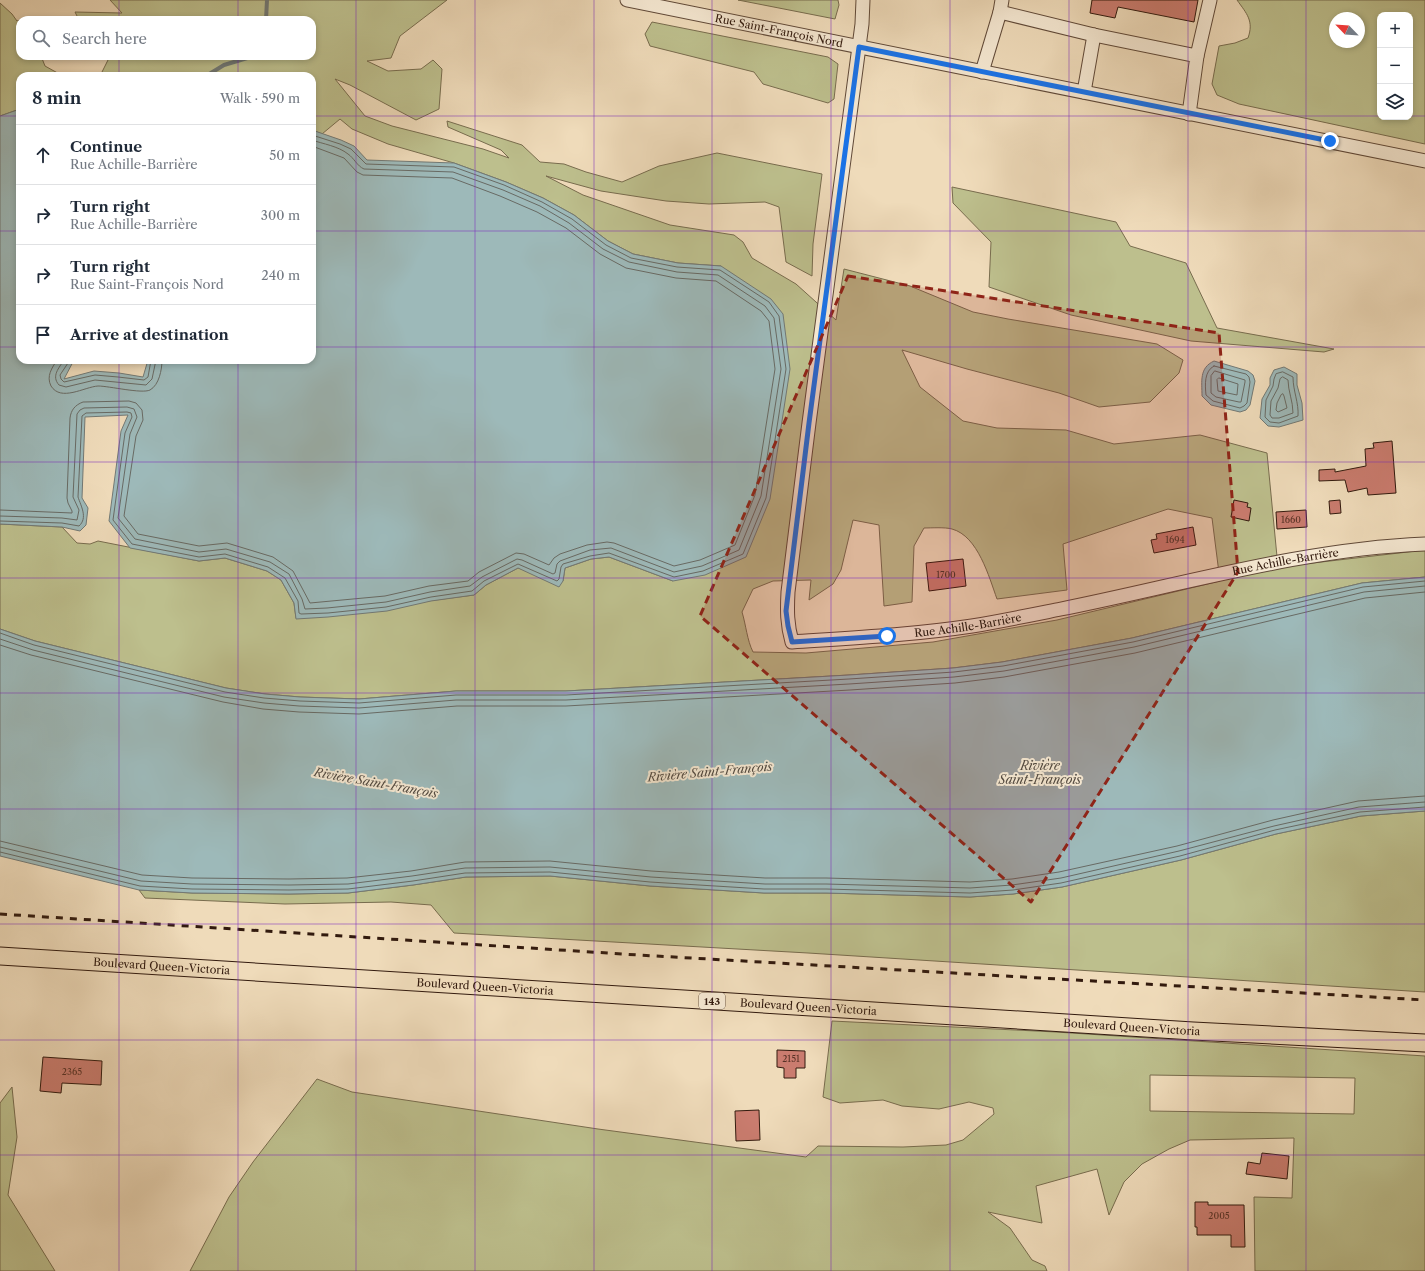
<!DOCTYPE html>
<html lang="en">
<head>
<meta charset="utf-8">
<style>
  :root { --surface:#fff; --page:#f2f2f3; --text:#1f2937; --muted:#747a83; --line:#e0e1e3 }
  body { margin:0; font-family:"Libre Caslon Text",serif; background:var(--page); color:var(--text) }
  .controls { position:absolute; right:12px; top:12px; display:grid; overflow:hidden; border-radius:8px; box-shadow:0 2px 6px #0003 }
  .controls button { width:36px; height:36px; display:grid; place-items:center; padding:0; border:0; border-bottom:1px solid var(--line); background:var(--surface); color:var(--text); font:20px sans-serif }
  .compass { position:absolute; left:1329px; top:12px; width:36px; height:36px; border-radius:50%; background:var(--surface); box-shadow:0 2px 6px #0003; rotate:295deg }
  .stop { position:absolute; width:12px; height:12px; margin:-9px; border:3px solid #1a73e8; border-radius:50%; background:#fff }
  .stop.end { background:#1a73e8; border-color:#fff; box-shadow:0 1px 4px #0008 }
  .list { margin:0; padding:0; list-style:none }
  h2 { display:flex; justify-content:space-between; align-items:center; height:52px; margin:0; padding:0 16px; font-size:17px }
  h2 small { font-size:13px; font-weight:400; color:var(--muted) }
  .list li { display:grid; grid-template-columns:26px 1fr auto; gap:12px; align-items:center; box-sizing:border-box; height:60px; padding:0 16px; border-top:1px solid var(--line) }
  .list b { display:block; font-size:15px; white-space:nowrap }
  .list p { margin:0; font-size:13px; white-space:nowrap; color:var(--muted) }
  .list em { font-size:13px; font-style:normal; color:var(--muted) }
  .icon { flex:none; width:22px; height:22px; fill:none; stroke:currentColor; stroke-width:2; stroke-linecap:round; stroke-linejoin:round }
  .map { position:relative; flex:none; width:1425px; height:1271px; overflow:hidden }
  .search { position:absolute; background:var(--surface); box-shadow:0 2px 6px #0003; left:16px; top:16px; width:300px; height:44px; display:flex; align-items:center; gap:10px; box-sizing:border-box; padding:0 14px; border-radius:12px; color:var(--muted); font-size:15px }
  .panel { position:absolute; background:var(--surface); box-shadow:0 2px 6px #0003; left:16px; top:72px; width:300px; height:292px; border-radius:12px }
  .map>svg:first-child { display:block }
  .green { fill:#bdbf8d; stroke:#786c4e; fill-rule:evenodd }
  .water { fill:#9db9b9; stroke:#727975 }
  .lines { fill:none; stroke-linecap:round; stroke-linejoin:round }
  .shore { stroke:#686a64; stroke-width:1 }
  .stream { stroke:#727975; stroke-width:4 }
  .building { fill:#ca7c6f; stroke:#321a0e }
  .minor-casing { stroke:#614a39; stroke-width:15 }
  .major-casing { stroke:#321a0e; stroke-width:19 }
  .minor { stroke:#f5e8d2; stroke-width:13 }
  .major { stroke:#efdbba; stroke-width:17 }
  .rail { stroke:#321a0e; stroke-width:3; stroke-dasharray:7 7; stroke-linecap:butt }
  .route { stroke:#1a73e8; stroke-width:5 }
  .marked { fill:#8f2418; fill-opacity:0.2; stroke:#8f2418; stroke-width:3; stroke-dasharray:8 5; stroke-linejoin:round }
  .grid { fill:none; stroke:#7b2cbf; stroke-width:1; stroke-opacity:0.55 }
  .labels { text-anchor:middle; stroke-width:4; stroke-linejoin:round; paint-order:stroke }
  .number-label { font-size:9px; fill:#583226 }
  .shield { fill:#f5e8d2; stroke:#6c5849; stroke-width:1 }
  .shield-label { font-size:10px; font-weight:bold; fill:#321a0e }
  .street-label { font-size:11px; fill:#321a0e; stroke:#f5e8d2 }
  .water-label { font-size:12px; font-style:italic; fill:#524a41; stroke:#f5e8d2 }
</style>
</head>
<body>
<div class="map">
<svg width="1425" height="1271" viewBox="0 0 1425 1271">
  <rect width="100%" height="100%" fill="#efdbba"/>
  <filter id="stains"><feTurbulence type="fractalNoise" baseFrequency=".005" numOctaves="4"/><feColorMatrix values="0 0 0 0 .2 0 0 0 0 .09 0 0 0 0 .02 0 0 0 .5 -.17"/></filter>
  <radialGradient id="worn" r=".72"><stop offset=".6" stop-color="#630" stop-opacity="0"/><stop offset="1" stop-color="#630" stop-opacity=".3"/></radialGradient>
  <g class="green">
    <path d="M110,0H447L400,36L391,58L367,61L388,71L421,69L433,60L442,69L439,109L416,120L350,85L335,79L365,116L392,126L483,149L509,158L501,150L448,127L447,121L522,145L540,162L564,164L586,172L622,182L659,166L717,153L822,174L813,244L812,276L786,262L779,207L765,202L709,204L666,201L601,191L546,176L583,195L670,225L734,235L743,242L752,258L796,284L836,320L844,269L910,286L973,312L1008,319L1157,344L1183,360L1179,373L1150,402L1099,407L1059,393L967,369L902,350L920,387L963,421L997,428L1066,430L1114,444L1200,435L1267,453L1278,567L1425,550V577L1362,583L1132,638L1002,662L953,668L849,675L566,691H456L359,699L300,697L265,694L226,688L35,641L0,629V524L62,527L77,543L90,544L98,541L199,561L225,558L267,571L281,580L294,603L296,618L474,595L486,585L518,568L563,581L565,568L591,559L609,557L673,581L721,266L678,263L633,254L608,241L574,215L543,198L506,182L454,163L388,144L352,129L340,119L322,134L312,130V76H100L110,56H312V20H79L75,12L122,13ZM1168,509L1212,518L1220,581L1057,620L933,642L806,653L753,652C747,640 746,625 742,612L753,589L773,581L811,580L809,600L833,584L841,570L853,520L879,525L884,606L912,602L914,546L924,528C931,528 945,527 952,529C978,536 989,577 997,599L1067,590L1063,544Z"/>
    <polygon points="738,0 838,0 839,5 835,19"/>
    <path d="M1237,0H1425V144L1239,104L1217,95L1212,84L1219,46L1235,43L1248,38C1254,21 1247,14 1237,0ZM1380,15H1410V117H1380ZM1335,18H1359V42H1335Z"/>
    <polygon points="0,3 12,14 17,21 20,20 20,56 41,56 45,66 63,76 20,76 20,109 0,116"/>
    <polygon points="652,22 828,57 838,64 834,99 828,103 763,84 754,72 650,46 645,34"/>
    <polygon points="952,187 1116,222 1130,246 1186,263 1217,328 1334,349 1324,352 1191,341 1071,315 989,287 991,242 953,203"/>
    <polygon points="1425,811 1425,992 808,953 454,933 431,905 391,902 285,904 145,898 139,890 192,893 289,894 348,893 413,885 466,877 550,876 650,886 764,893 826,893 970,897 1013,894 1062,887 1181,860 1276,834 1361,816"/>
    <path d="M832,1021L1056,1032L1425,1056V1271H1255L1254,1197L1292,1198L1294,1138L1190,1140L1169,1149L1142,1164L1124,1182L1109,1215L1097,1169L1036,1186L1042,1223L988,1212L1010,1228L1032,1260L1045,1266L1047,1271H190L229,1197L253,1162L317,1079L352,1092L598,1129L806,1157L818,1146L903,1147L946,1145L963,1140L994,1114L993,1108L969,1102L939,1109L902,1106L883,1100L840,1103L823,1097ZM1150,1075L1355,1078L1354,1114L1150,1111Z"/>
    <polygon points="12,1087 17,1137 8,1195 55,1271 0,1271 0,1103"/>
  </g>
  <g class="water">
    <polygon points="20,109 20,360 74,360 64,379 94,371 119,373 143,377 148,360 312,360 312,130 341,140 354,146 367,160 454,163 506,182 543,198 574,215 608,241 633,254 678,263 721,266 771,299 783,314 790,369 770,499 746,557 705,575 673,581 609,557 591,559 565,568 563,581 559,587 518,568 486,585 474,595 431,601 387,611 328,617 296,619 294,603 281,580 267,571 225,558 199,561 130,548 109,521 121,431 128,415 85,417 82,498 88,508 86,525 80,531 62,527 0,524 0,116"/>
    <path d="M1214,361L1248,371L1253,375L1255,381L1250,405L1246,410L1240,412L1211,405L1202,396C1202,381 1199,368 1214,361Z"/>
    <polygon points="1284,367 1297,374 1297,385 1302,403 1303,420 1279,427 1268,426 1260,418 1262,399 1270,385 1270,378 1274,370"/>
    <polygon points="1425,577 1425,811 1361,816 1276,834 1181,860 1062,887 1013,894 970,897 826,893 764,893 650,886 550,876 466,877 413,885 348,893 289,894 192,893 139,890 0,856 0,629 35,641 226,688 265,694 300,697 359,699 456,691 566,691 849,675 953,668 1002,662 1132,638 1362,583"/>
  </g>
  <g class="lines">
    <g class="shore">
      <path d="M57,360C52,368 46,376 51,386C61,402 84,387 98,386C109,386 142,394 150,390C159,385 162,370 162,360"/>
      <path d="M64,360C59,368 51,376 59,385L66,387L95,380L146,385L152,379L156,360"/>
      <polyline points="70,360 60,375 61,379 64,382 95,375 118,377 144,380 148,377 151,360"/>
      <path d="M1214,366L1246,374L1249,377L1250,382L1247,403L1244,406L1240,408L1213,401L1206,395C1205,385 1204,371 1214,366Z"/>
      <polygon points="1215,371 1245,380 1245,382 1241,402 1239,402 1216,397 1211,393 1211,376"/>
      <path d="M1283,372L1293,377C1293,391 1299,403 1298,416L1279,423L1270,422L1265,417L1266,400L1273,386L1274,379L1276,374Z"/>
      <path d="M1283,377L1288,380C1288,391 1293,401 1293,413L1279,418H1272L1270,415L1271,401L1278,388L1280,379Z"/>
      <polygon points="1219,378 1238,384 1237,395 1218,391 1217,380"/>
      <polygon points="1283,394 1284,396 1287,408 1278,412 1276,410 1277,403 1281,395"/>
      <path d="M0,510L72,513V511L68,503L67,498L70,418C71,410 75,405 83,402L129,401L136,403L142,410L143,420L136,436L124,516L138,534L199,546L227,543L273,557L293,571L310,603L385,596L429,586L468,581L479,572L516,553L524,554L549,565L554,558L560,554L587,545L607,542L614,543L674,566L700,560L735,545L755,495L775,369L769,321L761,311L716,281L676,278L626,268L600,254L566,228L537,212L500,196L452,178L363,175L357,172L344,158L312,146"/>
      <path d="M0,516L62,518L77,520L79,510L73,497L77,414L80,410L84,408L127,407L134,409L137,417L130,434L118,518L135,539L199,552L226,549L270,562L289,574L302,599L305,609L327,608L386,602L430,592L470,586L482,577L517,559L522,560L553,574L555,573L557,564L560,561L590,550L611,548L674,572L702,566L739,550L761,496L781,369L774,318L765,306L718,275L677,272L629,262L603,249L569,223L540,206L503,190L453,172L364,169C357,166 354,158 348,154C338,146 323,144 312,140"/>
      <path d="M0,521L62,523L79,526C88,518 81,506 78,497L82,416L86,413L127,412L131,413L132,417L125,433L113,520L132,544L199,557L225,554L268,567L285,578L298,601L299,613L301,614L328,613L386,607L431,597L472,591L484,581L518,564L557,581L559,579L561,567L563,564L590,556L609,553L674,577L703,571L743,554L766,498L786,369L779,316L769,302L720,270L677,267L631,258L606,245L572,219L542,202L504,185L454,167L366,164L351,149L340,144L312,135"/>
      <polyline points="0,633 34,645 225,692 264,698 300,701 359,703 456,695 566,695 849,679 954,672 1003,666 1133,642 1363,587 1425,581"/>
      <polyline points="0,639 33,650 224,697 264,703 299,706 359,708 456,700 566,700 849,684 954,677 1004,671 1134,647 1364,592 1425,586"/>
      <polyline points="0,645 31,655 223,702 263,709 299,712 359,714 457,706 566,706 850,690 955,683 1004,677 1135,653 1365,598 1425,592"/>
      <polyline points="0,841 142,875 192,878 289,879 347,878 411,871 465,862 550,861 651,871 765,878 826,878 970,882 1012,879 1059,872 1177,846 1273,820 1358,801 1425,796"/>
      <polyline points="0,847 141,881 192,884 289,885 348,884 412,876 465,868 550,867 651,877 765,884 826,884 970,888 1012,885 1061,878 1179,851 1274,826 1359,807 1425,802"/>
      <polyline points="0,852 140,886 192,889 289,890 348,889 413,881 465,873 550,872 650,882 764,889 826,889 970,893 1013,890 1061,883 1180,856 1275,830 1360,812 1425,807"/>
    </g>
    <g class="stream">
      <polyline points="266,20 267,0"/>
      <polyline points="206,76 224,65 254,56"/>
    </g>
  </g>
  <g class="building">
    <polygon points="1092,0 1198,0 1194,22 1118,7 1115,18 1090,13"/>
    <polygon points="1392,441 1396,493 1368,495 1367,488 1348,492 1345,480 1319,481 1319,470 1335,469 1335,472 1366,466 1365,449 1374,448 1373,443"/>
    <polygon points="1234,500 1248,503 1247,507 1251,508 1249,521 1231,517"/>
    <polygon points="1340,500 1341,513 1330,514 1329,501"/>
    <polygon points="1306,510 1307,527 1277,529 1276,512"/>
    <polygon points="1193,527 1196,545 1154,553 1151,540 1157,539 1156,534"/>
    <polygon points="963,559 966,586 929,591 926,563"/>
    <polygon points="777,1050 805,1051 805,1068 796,1068 796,1078 784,1078 784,1068 777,1067"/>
    <polygon points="43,1057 102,1061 101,1085 62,1083 61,1093 40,1091"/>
    <polygon points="759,1110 760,1140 736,1141 735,1111"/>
    <polygon points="1262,1153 1289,1156 1287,1179 1246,1174 1248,1162 1260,1164"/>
    <polygon points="1195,1202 1208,1202 1208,1205 1244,1205 1245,1247 1231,1247 1231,1235 1197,1235 1197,1227 1195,1227"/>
  </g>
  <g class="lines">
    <defs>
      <g id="minor">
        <path id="s1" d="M627,0L1425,161"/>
        <path id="s2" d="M863,0L862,24L809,423L788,592C787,611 787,624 792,642C852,638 912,635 972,626C1002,621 1031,615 1061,609C1181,585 1302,549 1425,544"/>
        <polyline points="1000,12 1002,0"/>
        <polyline points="1197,56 1210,0"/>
        <polyline points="982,72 1000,12 1094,35 1197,56 1189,114"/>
        <polyline points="1084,92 1094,35"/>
      </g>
      <g id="major">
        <path id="s3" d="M0,956L1193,1031L1425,1043"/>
      </g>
    </defs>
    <use href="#minor" class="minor-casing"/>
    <use href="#major" class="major-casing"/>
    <use href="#minor" class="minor"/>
    <use href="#major" class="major"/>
    <polyline class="rail" points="0,914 638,955 1425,1000"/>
  </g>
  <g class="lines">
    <polyline class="route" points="887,636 792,642 788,626 786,611 809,423 859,47 1330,141"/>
  </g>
  <path class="marked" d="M848,276L1219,333L1238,572L1031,902L700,616Z"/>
  <path class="grid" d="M119,0V20M238,0V20M356,0V1271M475,0V1271M594,0V1271M712,0V1271M831,0V1271M950,0V1271M1069,0V1271M1188,0V1271M1306,0V1271M119,56V76M238,56V76M0,116H20M312,116H1380M1410,116H1425M0,231H20M312,231H1425M0,347H20M312,347H1425M119,360V1271M238,360V1271M0,462H1425M0,578H1425M0,693H1425M0,809H1425M0,924H1425M0,1040H1425M0,1155H1425"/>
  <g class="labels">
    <g class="number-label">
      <text x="1291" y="523">1660</text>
      <text x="1175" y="543">1694</text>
      <text x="946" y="578">1700</text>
      <text x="791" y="1062">2151</text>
      <text x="72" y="1075">2365</text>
      <text x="1219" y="1219">2005</text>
    </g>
    <rect class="shield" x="699" y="993" width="26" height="16" rx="3"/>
    <g class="shield-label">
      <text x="712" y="1005">143</text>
    </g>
    <g class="street-label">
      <text dy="4" stroke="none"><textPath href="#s1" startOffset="155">Rue Saint-François Nord</textPath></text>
      <text dy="4" stroke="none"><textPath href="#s2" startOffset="1148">Rue Achille-Barrière</textPath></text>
      <text dy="4" stroke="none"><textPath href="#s2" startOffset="824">Rue Achille-Barrière</textPath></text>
      <text dy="4" stroke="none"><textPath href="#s3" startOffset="162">Boulevard Queen-Victoria</textPath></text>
      <text dy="4" stroke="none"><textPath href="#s3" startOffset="486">Boulevard Queen-Victoria</textPath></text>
      <text dy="4" stroke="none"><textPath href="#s3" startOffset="810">Boulevard Queen-Victoria</textPath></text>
      <text dy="4" stroke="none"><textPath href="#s3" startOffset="1134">Boulevard Queen-Victoria</textPath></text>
    </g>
    <g class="water-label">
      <text x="1040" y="770">Rivière<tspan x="1040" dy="14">Saint-François</tspan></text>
      <text transform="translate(710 772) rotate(-5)" y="4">Rivière Saint-François</text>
      <text transform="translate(376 783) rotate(10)" y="4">Rivière Saint-François</text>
    </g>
  </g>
  <rect width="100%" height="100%" filter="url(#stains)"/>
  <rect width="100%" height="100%" fill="url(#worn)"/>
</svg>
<div class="controls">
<button>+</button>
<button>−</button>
<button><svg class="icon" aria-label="layers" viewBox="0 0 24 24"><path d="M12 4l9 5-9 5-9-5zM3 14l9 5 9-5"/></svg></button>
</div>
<svg class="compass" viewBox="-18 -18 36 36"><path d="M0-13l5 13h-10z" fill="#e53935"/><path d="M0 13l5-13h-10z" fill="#747a83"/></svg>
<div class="stop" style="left:887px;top:636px"></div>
<div class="stop end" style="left:1330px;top:141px"></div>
<div class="search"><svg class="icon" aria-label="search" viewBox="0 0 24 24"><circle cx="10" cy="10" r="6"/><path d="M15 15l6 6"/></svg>Search here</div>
<section class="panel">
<h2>8 min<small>Walk · 590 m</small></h2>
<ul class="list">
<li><svg class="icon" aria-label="ahead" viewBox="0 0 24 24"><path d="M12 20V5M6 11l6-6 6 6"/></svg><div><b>Continue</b><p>Rue Achille-Barrière</p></div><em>50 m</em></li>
<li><svg class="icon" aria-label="right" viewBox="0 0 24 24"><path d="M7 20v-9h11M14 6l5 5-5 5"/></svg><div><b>Turn right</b><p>Rue Achille-Barrière</p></div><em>300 m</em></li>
<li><svg class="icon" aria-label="right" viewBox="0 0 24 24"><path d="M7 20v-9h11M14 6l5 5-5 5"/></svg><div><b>Turn right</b><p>Rue Saint-François Nord</p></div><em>240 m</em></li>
<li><svg class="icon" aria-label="arrive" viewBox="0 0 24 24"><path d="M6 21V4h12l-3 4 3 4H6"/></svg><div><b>Arrive at destination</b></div></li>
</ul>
</section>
</div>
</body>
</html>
